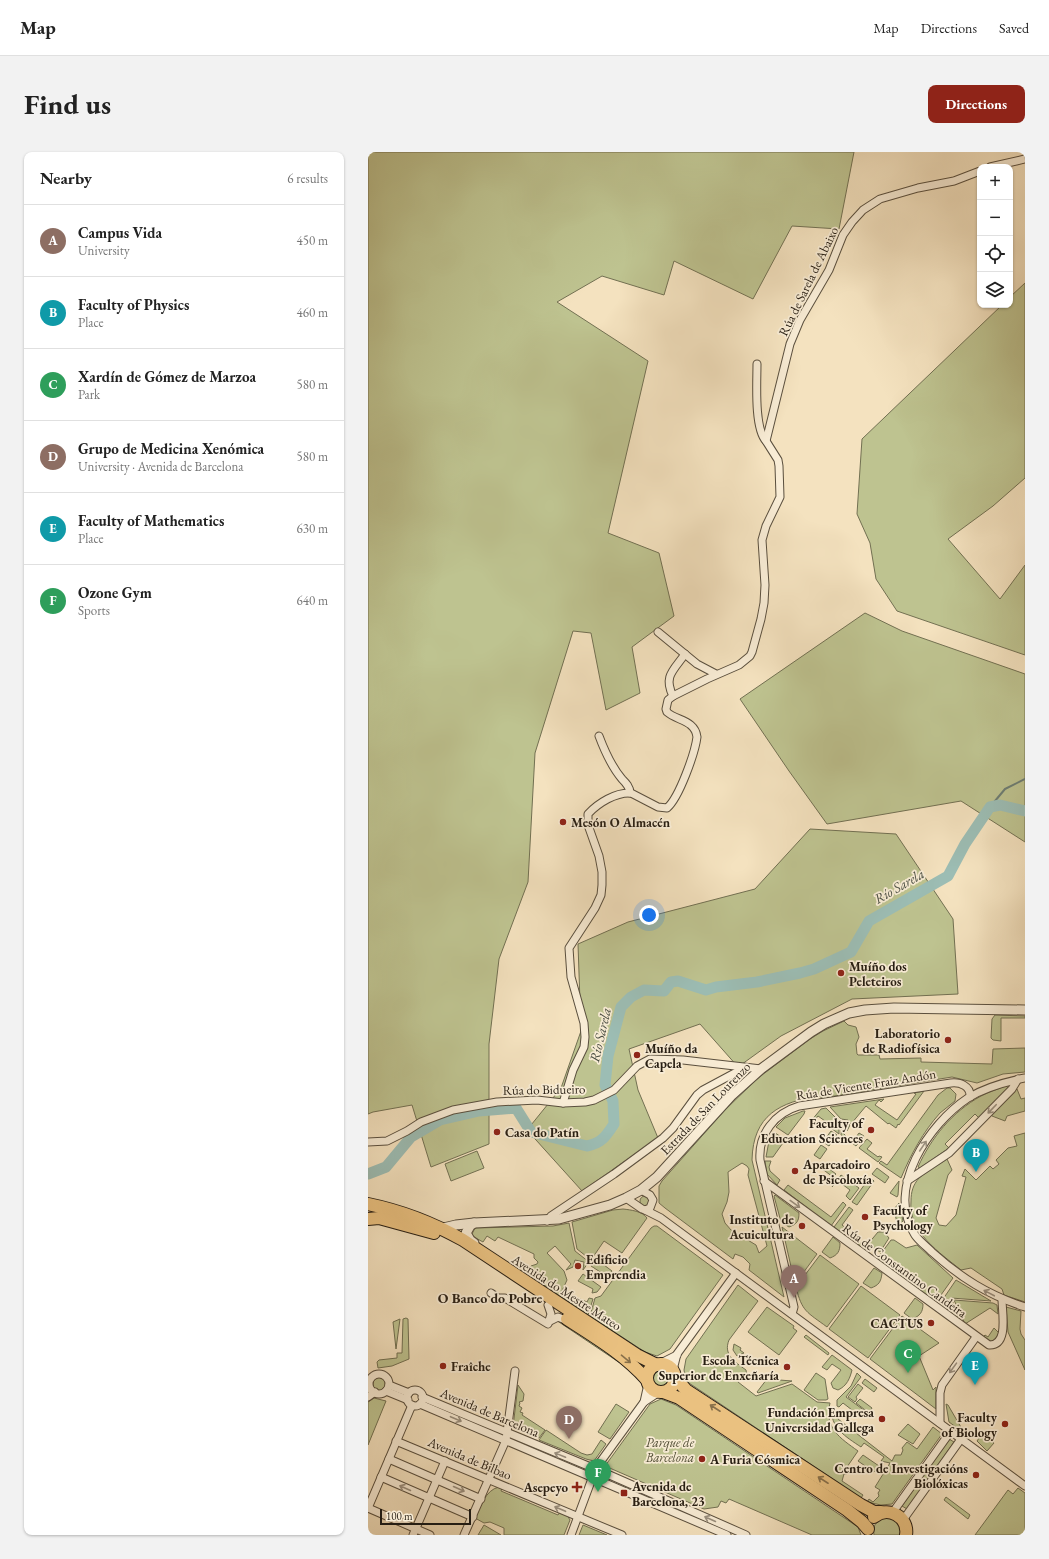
<!DOCTYPE html>
<html lang="en">
<head>
<meta charset="utf-8">
<style>
  :root { --surface:#fff; --page:#f2f2f2; --text:#222; --muted:#767676; --line:#e0e0e0; --accent:#8f2418 }
  body { margin:0; font-family:"EB Garamond",serif; background:var(--page); color:var(--text) }
  .controls { position:absolute; right:12px; top:12px; display:grid; overflow:hidden; border-radius:8px; box-shadow:0 1px 3px #0004 }
  .controls button { width:36px; height:36px; display:grid; place-items:center; padding:0; border:0; border-bottom:1px solid var(--line); background:var(--surface); color:var(--text); font:20px sans-serif }
  .scale { position:absolute; left:12px; bottom:10px; width:91px; box-sizing:border-box; padding-left:4px; border:2px solid #271e13; border-top:0; font-size:11px; line-height:14px; white-space:nowrap; color:#271e13; -webkit-text-stroke:3px #f8ecd5; paint-order:stroke }
  .you { position:absolute; left:281px; top:763px; width:14px; height:14px; margin:-10px; border:3px solid #fff; border-radius:50%; background:#1a73e8; box-shadow:0 0 0 6px #1a73e833 }
  .badge { display:grid; place-items:center; width:26px; height:26px; border-radius:50%; background:var(--accent); color:#fff; font-size:13px; font-weight:700 }
  .pin { position:absolute; translate:-50% -33px; filter:drop-shadow(0 1px 2px #0008) }
  .pin::after { content:''; position:absolute; top:21px; width:14px; height:12px; background:inherit; clip-path:polygon(0 0,100% 0,50% 100%) }
  .list { margin:0; padding:0; list-style:none }
  h2 { display:flex; justify-content:space-between; align-items:center; height:52px; margin:0; padding:0 16px; font-size:17px }
  h2 small { font-size:13px; font-weight:400; color:var(--muted) }
  .list li { display:grid; grid-template-columns:26px 1fr auto; gap:12px; align-items:center; box-sizing:border-box; height:72px; padding:0 16px; border-top:1px solid var(--line) }
  .list b { display:block; font-size:15px; white-space:nowrap }
  .list p { margin:0; font-size:13px; white-space:nowrap; color:var(--muted) }
  .list em { font-size:13px; font-style:normal; color:var(--muted) }
  .icon { flex:none; width:22px; height:22px; fill:none; stroke:currentColor; stroke-width:2; stroke-linecap:round; stroke-linejoin:round }
  .map { position:relative; flex:none; width:657px; height:1383px; overflow:hidden; border-radius:8px }
  header { display:flex; align-items:center; gap:24px; box-sizing:border-box; height:56px; padding:0 20px; background:var(--surface); border-bottom:1px solid var(--line) }
  header strong { font-size:19px }
  nav { display:flex; gap:22px; margin-inline-start:auto; font-size:14px }
  .intro { display:flex; align-items:center; justify-content:space-between; box-sizing:border-box; height:96px; padding:0 24px }
  h1 { margin:0; font-size:28px }
  .button { padding:10px 18px; border-radius:8px; background:var(--accent); color:#fff; font-size:14px; font-weight:700 }
  main { display:flex; gap:24px; padding:0 24px }
  aside { flex:1; background:var(--surface); border-radius:8px; box-shadow:0 1px 3px #0004 }
  .map>svg:first-child { display:block }
  .green { fill:#bec390; stroke:#727052; fill-rule:evenodd }
  .lines { fill:none; stroke-linecap:round; stroke-linejoin:round }
  .stream { stroke:#6d7d74; stroke-width:2 }
  .river { stroke:#9cbdb4; stroke-width:11 }
  .minor-casing { stroke:#5a4f3e; stroke-width:9 }
  .tertiary-casing { stroke:#5a4f3e; stroke-width:11 }
  .primary-casing { stroke:#271e13; stroke-width:14 }
  .minor { stroke:#f8ecd5; stroke-width:7 }
  .tertiary { stroke:#f8ecd5; stroke-width:9 }
  .primary { stroke:#eac180; stroke-width:12 }
  .oneway { stroke:#9a8f7e }
  .oneway2 { stroke:#88704a }
  .poi-dot { fill:#8f2418; stroke:#f8ecd5; stroke-width:1.5 }
  .labels { text-anchor:middle; stroke-width:3.5; stroke-linejoin:round; paint-order:stroke }
  .street-label { font-size:13px; fill:#271e13; stroke:#f8ecd5 }
  .poi-label { font-size:13px; font-weight:bold; fill:#271e13; stroke:#f8ecd5; text-anchor:start }
  .park-label { font-size:13px; font-style:italic; fill:#545038; stroke:#f8ecd5 }
  .water-label { font-size:14px; font-style:italic; fill:#4a4e43; stroke:#f8ecd5 }
  .neighbourhood-label { font-size:14px; font-weight:bold; fill:#271e13; stroke:#f8ecd5 }
</style>
</head>
<body>
<header>
<strong>Map</strong>
<nav><a>Map</a><a>Directions</a><a>Saved</a></nav>
</header>
<div class="intro"><h1>Find us</h1><a class="button">Directions</a></div>
<main>
<aside>
<h2>Nearby<small>6 results</small></h2>
<ul class="list">
<li><span class="badge" style="background:#8d6e63">A</span><div><b>Campus Vida</b><p>University</p></div><em>450 m</em></li>
<li><span class="badge" style="background:#0f9aa8">B</span><div><b>Faculty of Physics</b><p>Place</p></div><em>460 m</em></li>
<li><span class="badge" style="background:#2e9e5b">C</span><div><b>Xardín de Gómez de Marzoa</b><p>Park</p></div><em>580 m</em></li>
<li><span class="badge" style="background:#8d6e63">D</span><div><b>Grupo de Medicina Xenómica</b><p>University · Avenida de Barcelona</p></div><em>580 m</em></li>
<li><span class="badge" style="background:#0f9aa8">E</span><div><b>Faculty of Mathematics</b><p>Place</p></div><em>630 m</em></li>
<li><span class="badge" style="background:#2e9e5b">F</span><div><b>Ozone Gym</b><p>Sports</p></div><em>640 m</em></li>
</ul>
</aside>
<div class="map">
<svg width="657" height="1383" viewBox="0 0 657 1383">
  <rect width="100%" height="100%" fill="#f4e2bf"/>
  <filter id="stains"><feTurbulence type="fractalNoise" baseFrequency=".005" numOctaves="4"/><feColorMatrix values="0 0 0 0 .2 0 0 0 0 .09 0 0 0 0 .02 0 0 0 .5 -.17"/></filter>
  <radialGradient id="worn" r=".72"><stop offset=".6" stop-color="#630" stop-opacity="0"/><stop offset="1" stop-color="#630" stop-opacity=".3"/></radialGradient>
  <g class="green">
    <polygon points="0,0 486,0 471,77 424,74 385,147 306,109 296,143 234,124 189,150 280,209 240,381 291,401 306,464 264,495 272,541 238,558 223,481 205,479 167,601 160,730 131,807 121,892 121,992 63,1015 44,953 5,960 0,962"/>
    <polygon points="657,131 657,326 625,354 580,387 632,447 657,413 657,503 529,459 508,427 502,391 489,362 494,287 634,153 642,153 642,145"/>
    <polygon points="497,461 534,479 657,522 657,690 593,649 459,672 421,619 372,547"/>
    <polygon points="442,677 528,682 585,767 590,842 484,847 413,884 370,915 332,872 261,897 270,938 290,986 214,1039 159,978 193,936 213,879 210,792 260,770 387,737"/>
    <polygon points="627,863 657,864 657,866 633,866 633,889 625,888 623,886 624,867"/>
    <path d="M476,869L480,873L488,875L491,885L488,892L489,902L490,903H511L512,907L553,906V910L624,912L625,897L657,896V920L635,922L609,931L584,925L454,946L451,944C412,950 385,963 384,1008L416,1145L381,1118L382,1112L375,1105L367,1102L365,1107L297,1056L291,1051V1034L294,1029L357,958L390,926L442,887L455,879ZM374,1011L379,1014L381,1017L380,1023L399,1094L391,1101L388,1093L363,1078L357,1071L354,1062L359,1050L361,1040L360,1020Z"/>
    <path d="M638,934L641,936L611,966L607,962L577,992L581,996L552,1016L550,1015C563,986 584,960 613,944C621,940 630,937 638,934Z"/>
    <path d="M579,936H582L588,942L587,949C582,953 577,957 572,961C555,980 543,1002 533,1026L511,1011L513,1009L519,1013L570,943Z"/>
    <polygon points="649,937 653,947 657,946 657,959 639,964 637,969 624,964 623,962"/>
    <polygon points="556,939 531,973 530,972 528,976 521,971 520,972 498,954 483,972 480,968 473,967 462,955 516,947 513,950 511,948 507,953 529,968 548,942 546,941"/>
    <polygon points="458,956 471,969 471,982 463,976 464,974 450,964 445,970 443,969 453,957"/>
    <polygon points="435,959 437,959 436,962 420,983 408,975 417,966"/>
    <polygon points="474,969 482,973 479,979 478,978 475,981 478,984 477,986 473,983"/>
    <polygon points="463,979 469,983 461,994 455,990"/>
    <polygon points="406,980 417,988 405,1005 398,1005 401,989"/>
    <polygon points="491,981 496,984 488,994 479,987 480,985 485,989"/>
    <path d="M657,981V1150L636,1143L634,1137L603,1116L593,1118C572,1101 540,1080 543,1049C543,1040 545,1033 551,1026C559,1019 570,1013 579,1007L584,1018L580,1023L568,1066L571,1073L578,1074L588,1063L598,1025L594,1024L597,1017L608,1028L622,1014L625,1017L631,1012L628,1008L640,996L649,994L646,984Z"/>
    <polygon points="499,987 504,991 499,997 510,1005 511,1004 514,1005 510,1010 491,996"/>
    <polygon points="453,993 459,997 452,1007 446,1003"/>
    <polygon points="109,999 116,1016 83,1029 77,1012"/>
    <polygon points="397,1009 403,1009 401,1015 402,1019 412,1028 409,1033 399,1022"/>
    <polygon points="456,1013 468,1022 465,1025 453,1016"/>
    <polygon points="509,1016 521,1025 517,1031 504,1022"/>
    <polygon points="473,1023 491,1036 482,1048 478,1044 482,1038 470,1029 464,1035"/>
    <polygon points="502,1025 506,1029 489,1053 484,1050"/>
    <polygon points="531,1029 530,1043 529,1045 522,1041"/>
    <polygon points="420,1033 463,1065 475,1050 478,1053 463,1074 416,1038"/>
    <path d="M407,1043L431,1061C431,1069 429,1072 421,1075L413,1070L406,1044Z"/>
    <circle cx="277" cy="1049" r="5"/>
    <polygon points="531,1051 535,1069 532,1072 529,1071 526,1057"/>
    <polygon points="481,1055 485,1058 474,1073 480,1078 476,1083 466,1075"/>
    <path d="M255,1057C263,1058 274,1059 279,1066L254,1101L236,1089L223,1108L209,1097L204,1070L245,1058Z"/>
    <polygon points="201,1071 207,1099 221,1110 220,1111 215,1118 216,1110 207,1108 205,1115 198,1118 203,1112 187,1094 179,1101 196,1119 199,1128 194,1139 219,1150 221,1146 225,1147 220,1163 158,1121 163,1114 169,1112 170,1110 166,1106 166,1102 130,1085 127,1089 119,1084 115,1090 106,1085 104,1082 107,1076 185,1074"/>
    <polygon points="286,1074 289,1074 355,1123 302,1197 289,1204 277,1200 222,1164 227,1146 233,1144 283,1076"/>
    <polygon points="414,1075 449,1102 427,1132"/>
    <polygon points="510,1080 516,1080 521,1086 512,1100 500,1092"/>
    <polygon points="479,1082 499,1095 498,1099 478,1084"/>
    <path d="M465,1085L472,1091C472,1099 470,1103 462,1106L454,1100Z"/>
    <polygon points="523,1088 526,1088 538,1096 549,1093 585,1126 568,1150 509,1107"/>
    <path d="M452,1103L491,1132L459,1175C439,1160 434,1160 428,1135Z"/>
    <polygon points="228,1107 244,1119 240,1125 223,1114"/>
    <path d="M506,1116L514,1121C513,1130 511,1133 503,1136L495,1131Z"/>
    <polygon points="215,1122 233,1135 229,1140 224,1141 225,1137 210,1129"/>
    <polygon points="588,1128 623,1149 583,1146 593,1169 571,1153"/>
    <path d="M370,1133L390,1149L361,1188C355,1203 367,1210 378,1218L379,1225L377,1229L373,1226L370,1230L388,1244L424,1232L449,1250L462,1251C456,1276 472,1286 490,1299L479,1315L482,1318L479,1322H476L474,1329L495,1343L493,1346L318,1229L316,1218L318,1207Z"/>
    <polygon points="493,1134 532,1163 500,1206 461,1177"/>
    <path d="M547,1146L555,1152C555,1160 552,1164 544,1167L536,1161Z"/>
    <polygon points="586,1148 625,1151 629,1153 630,1162 622,1156 597,1172"/>
    <polygon points="399,1155 426,1174 425,1176 429,1179 411,1203 380,1180"/>
    <polygon points="638,1155 653,1159 652,1177 653,1182 657,1188 657,1218 640,1180"/>
    <polygon points="534,1164 571,1191 551,1204 565,1238 568,1235 568,1257 502,1207"/>
    <polygon points="38,1166 40,1167 41,1207 24,1214 10,1216 9,1210 11,1208 29,1206 29,1201 34,1201 35,1167"/>
    <polygon points="32,1167 28,1197 25,1170"/>
    <polygon points="188,1168 216,1183 261,1217"/>
    <polygon points="626,1176 631,1181 625,1190 621,1190 615,1185 617,1183 620,1185"/>
    <polygon points="438,1183 461,1201 460,1203 436,1185"/>
    <polygon points="366,1192 373,1196 372,1198 376,1201 369,1204 365,1198"/>
    <path d="M464,1203L484,1218C482,1226 479,1234 470,1238L465,1236L463,1231L473,1218L464,1212L459,1218L454,1215Z"/>
    <circle cx="293" cy="1227" r="8"/>
    <polygon points="448,1221 457,1227 460,1247 458,1248 450,1248 436,1238"/>
    <polygon points="489,1221 493,1225 478,1245 497,1259 493,1265 475,1251 471,1255 469,1254 469,1248 483,1234"/>
    <circle cx="12" cy="1232" r="7"/>
    <polygon points="399,1227 424,1229 390,1241 389,1240"/>
    <polygon points="497,1227 509,1236 506,1240 494,1231"/>
    <polygon points="490,1232 495,1236 488,1245 489,1247 487,1250 480,1245"/>
    <polygon points="150,1233 156,1242 155,1249 151,1250 152,1251 151,1254 154,1256 152,1260 155,1261 154,1263 177,1278 171,1286 145,1275"/>
    <polygon points="6,1246 18,1249 0,1293 0,1250"/>
    <polygon points="293,1247 308,1253 490,1375 493,1383 444,1383 361,1347 358,1351 353,1349 350,1355 336,1357 237,1314 282,1252"/>
    <polygon points="492,1247 504,1256 501,1261 488,1251"/>
    <polygon points="248,1252 261,1260 242,1287 230,1280"/>
    <polygon points="578,1252 580,1253 594,1277 592,1278 581,1270"/>
    <path d="M464,1255L471,1262L470,1267L524,1309L527,1303H533L535,1298L534,1296L539,1290L549,1297L565,1275L574,1282L524,1352L513,1353L499,1350L501,1347L505,1350L511,1344L510,1341L512,1338L507,1335L522,1311L513,1309L516,1305L496,1291L493,1295C478,1285 461,1275 464,1255Z"/>
    <polygon points="540,1272 552,1282 545,1292 530,1283"/>
    <polygon points="178,1278 213,1301 219,1303 224,1302 233,1288 238,1292 226,1309 218,1307 171,1288"/>
    <polygon points="614,1282 626,1291 619,1299 609,1289"/>
    <polygon points="581,1287 586,1290 539,1357 534,1354"/>
    <polygon points="495,1303 511,1314 506,1320 490,1309"/>
    <path d="M131,1335L134,1336L133,1339L190,1363L192,1360L199,1363L202,1368L196,1383H136V1376L122,1370L116,1371L107,1366C113,1355 117,1338 131,1335Z"/>
    <polygon points="650,1336 657,1341 657,1383 607,1383 640,1338 645,1342"/>
    <polygon points="578,1345 602,1363 600,1367 576,1348"/>
    <path d="M521,1365C529,1369 534,1374 532,1383H506C504,1371 510,1368 521,1365Z"/>
    <polygon points="116,1373 133,1383 110,1383"/>
    <polygon points="215,1373 239,1383 211,1383"/>
  </g>
  <g class="lines">
    <polyline class="stream" points="622,655 637,637 657,627"/>
    <path class="river" d="M0,1022L18,1015L43,985L72,968L111,959L148,956L163,980L219,994C234,991 238,984 246,972L245,949L237,933L240,904L253,855L263,845L276,838L296,839L303,830L310,829L338,838L348,835L389,830L432,821L446,817L483,800L501,769L580,724L597,692L622,655L632,653L657,659"/>
    <defs>
      <g id="minor">
        <polyline points="622,15 657,7"/>
        <path d="M389,212C389,230 386,276 398,289"/>
        <polyline points="290,480 329,512 348,522"/>
        <path d="M305,544C295,524 306,518 317,502"/>
        <path d="M231,584C237,600 243,614 254,627C258,631 262,635 262,641"/>
        <path d="M657,926C637,930 618,935 600,946C561,972 517,1036 547,1083C551,1089 559,1095 564,1100C593,1126 620,1143 657,1155"/>
        <path d="M195,951L205,918L216,895L217,885L216,871L203,825L201,796L227,756L233,743L234,733V720L231,704L220,673V662C230,651 248,640 263,641L290,655L299,656C311,646 327,601 329,585C327,568 309,569 299,560L298,557L300,548L305,544L339,527L371,513L382,504L384,500L393,467L396,451L397,433L394,388L398,374L412,345L411,314L410,308L398,289L422,192L432,168L461,118L475,83L484,70L495,58L512,47L550,36L586,29L612,19"/>
        <polyline points="0,990 19,989 39,979 53,970 85,958 129,950 169,948 195,951 217,950 226,948 246,938 269,914 282,907 315,908 393,917"/>
        <path d="M396,1029L621,1193C641,1194 634,1161 634,1147"/>
        <polyline points="539,1029 581,1001 644,937 650,927"/>
        <polyline points="258,1046 274,1057 277,1058 282,1056 285,1048 282,1043 273,1038"/>
        <polyline points="277,1058 293,1066 657,1334"/>
        <polyline points="179,1069 183,1064 246,1022 295,986 305,976 329,943 335,938 376,916"/>
        <polyline points="123,1141 130,1146 137,1146 180,1172 183,1162 180,1153"/>
        <path d="M424,1162L426,1155L392,1008C390,982 407,961 431,954L583,931C592,930 603,934 602,945"/>
        <polyline points="182,1169 190,1165 202,1170"/>
        <polyline points="289,1213 309,1203"/>
        <circle cx="11" cy="1232" r="10"/>
        <polyline points="306,1224 306,1214 309,1202 368,1121"/>
        <polyline points="21,1233 41,1241"/>
        <circle cx="47" cy="1246" r="8"/>
        <polyline points="18,1239 40,1248"/>
        <polyline points="0,1245 7,1240"/>
        <polyline points="54,1245 237,1321 378,1383"/>
        <polyline points="276,1250 280,1232"/>
        <polyline points="52,1252 359,1383"/>
        <polyline points="572,1271 572,1241 574,1233 608,1185"/>
        <polyline points="28,1289 254,1383"/>
        <polyline points="21,1307 113,1347"/>
        <polyline points="13,1325 105,1365"/>
        <polyline points="0,1356 44,1253"/>
        <polyline points="0,1356 62,1383"/>
        <polyline points="525,1360 583,1279"/>
        <polyline points="535,1368 593,1287"/>
        <polyline points="45,1383 77,1309"/>
        <polyline points="96,1383 138,1288 147,1219"/>
        <polyline points="203,1383 225,1324 233,1309 276,1250 291,1240"/>
      </g>
      <g id="tertiary">
        <polyline points="106,1071 102,1074 98,1081 102,1088 106,1091"/>
        <polyline points="71,1077 88,1073 106,1071 191,1067 242,1053 258,1046 273,1038 289,1025 363,944 393,917 443,880 456,872 481,861 497,858 526,856 657,858"/>
      </g>
      <g id="primary">
        <path d="M0,1052C34,1059 65,1071 95,1088L269,1203L289,1213"/>
        <polyline points="0,1067 11,1066 66,1081"/>
        <path d="M199,1167C227,1185 257,1203 279,1228"/>
        <circle cx="293" cy="1226" r="14"/>
        <polyline points="306,1224 318,1238 493,1353 506,1360 513,1360"/>
        <polyline points="295,1240 311,1246 479,1358 494,1370 500,1377"/>
        <path d="M506,1365C520,1353 541,1365 538,1383"/>
      </g>
    </defs>
    <use href="#minor" class="minor-casing"/>
    <use href="#tertiary" class="tertiary-casing"/>
    <use href="#primary" class="primary-casing"/>
    <use href="#minor" class="minor"/>
    <use href="#tertiary" class="tertiary"/>
    <use href="#primary" class="primary"/>
  </g>
  <defs><path id="oneway-shaft" d="M-6 0H5M1.5-3L5.5 0L1.5 3" fill="none" stroke-width="1.6" stroke-linecap="round" stroke-linejoin="round"/></defs>
  <g class="oneway">
    <use href="#oneway-shaft" transform="translate(624 957) rotate(134)"/>
    <use href="#oneway-shaft" transform="translate(555 994) rotate(-56)"/>
    <use href="#oneway-shaft" transform="translate(427 1052) rotate(36)"/>
    <use href="#oneway-shaft" transform="translate(621 1141) rotate(-152)"/>
    <use href="#oneway-shaft" transform="translate(585 1216) rotate(126)"/>
    <use href="#oneway-shaft" transform="translate(88 1267) rotate(23)"/>
    <use href="#oneway-shaft" transform="translate(192 1303) rotate(-158)"/>
    <use href="#oneway-shaft" transform="translate(37 1336) rotate(-156)"/>
    <use href="#oneway-shaft" transform="translate(91 1337) rotate(24)"/>
    <use href="#oneway-shaft" transform="translate(192 1357) rotate(-157)"/>
    <use href="#oneway-shaft" transform="translate(342 1367) rotate(-156)"/>
  </g>
  <g class="oneway2">
    <use href="#oneway-shaft" transform="translate(258 1207) rotate(40)"/>
    <use href="#oneway-shaft" transform="translate(347 1256) rotate(-147)"/>
    <use href="#oneway-shaft" transform="translate(455 1328) rotate(-147)"/>
  </g>
  <g class="poi-dot">
    <circle cx="195" cy="670" r="4"/>
    <circle cx="473" cy="821" r="4"/>
    <circle cx="580" cy="888" r="4"/>
    <circle cx="269" cy="903" r="4"/>
    <circle cx="503" cy="978" r="4"/>
    <circle cx="129" cy="980" r="4"/>
    <circle cx="427" cy="1019" r="4"/>
    <circle cx="497" cy="1065" r="4"/>
    <circle cx="434" cy="1074" r="4"/>
    <circle cx="210" cy="1114" r="4"/>
    <circle cx="563" cy="1171" r="4"/>
    <circle cx="75" cy="1214" r="4"/>
    <circle cx="419" cy="1215" r="4"/>
    <circle cx="514" cy="1267" r="4"/>
    <circle cx="637" cy="1272" r="4"/>
    <circle cx="334" cy="1307" r="4"/>
    <circle cx="608" cy="1323" r="4"/>
    <path d="M207 1329h4v4h4v4h-4v4h-4v-4h-4v-4h4z"/>
    <rect x="252" y="1337" width="8" height="8" rx="2"/>
  </g>
  <g class="labels">
    <g class="street-label">
      <text transform="translate(440 129) rotate(-64)" y="5">Rúa de Sarela de Abaixo</text>
      <text transform="translate(498 932) rotate(-9)" y="5">Rúa de Vicente Fraiz Andón</text>
      <text transform="translate(176 937) rotate(-1)" y="5">Rúa do Bidueiro</text>
      <text transform="translate(337 956) rotate(-46)" y="5">Estrada de San Lourenzo</text>
      <text transform="translate(537 1118) rotate(36)" y="5">Rúa de Constantino Candeira</text>
      <text transform="translate(199 1140) rotate(33)" y="5">Avenida do Mestre Mateo</text>
      <text transform="translate(122 1260) rotate(23)" y="5">Avenida de Barcelona</text>
      <text transform="translate(102 1306) rotate(23)" y="5">Avenida de Bilbao</text>
    </g>
    <g class="poi-label">
      <text x="203" y="675">Mesón O Almacén</text>
      <text x="481" y="819">Muíño dos<tspan x="481" dy="15">Peleteiros</tspan></text>
      <text x="572" y="886" text-anchor="end">Laboratorio<tspan x="572" dy="15">de Radiofísica</tspan></text>
      <text x="277" y="901">Muíño da<tspan x="277" dy="15">Capela</tspan></text>
      <text x="495" y="976" text-anchor="end">Faculty of<tspan x="495" dy="15">Education Sciences</tspan></text>
      <text x="137" y="985">Casa do Patín</text>
      <text x="435" y="1017">Aparcadoiro<tspan x="435" dy="15">de Psicoloxía</tspan></text>
      <text x="505" y="1063">Faculty of<tspan x="505" dy="15">Psychology</tspan></text>
      <text x="426" y="1072" text-anchor="end">Instituto de<tspan x="426" dy="15">Acuicultura</tspan></text>
      <text x="218" y="1112">Edificio<tspan x="218" dy="15">Emprendia</tspan></text>
      <text x="555" y="1176" text-anchor="end">CACTUS</text>
      <text x="411" y="1213" text-anchor="end">Escola Técnica<tspan x="411" dy="15">Superior de Enxeñaría</tspan></text>
      <text x="83" y="1219">Fraîche</text>
      <text x="506" y="1265" text-anchor="end">Fundación Empresa<tspan x="506" dy="15">Universidad Gallega</tspan></text>
      <text x="629" y="1270" text-anchor="end">Faculty<tspan x="629" dy="15">of Biology</tspan></text>
      <text x="342" y="1312">A Furia Cósmica</text>
      <text x="600" y="1321" text-anchor="end">Centro de Investigacións<tspan x="600" dy="15">Biolóxicas</tspan></text>
      <text x="264" y="1339">Avenida de<tspan x="264" dy="15">Barcelona, 23</tspan></text>
      <text x="200" y="1340" text-anchor="end">Asepeyo</text>
    </g>
    <g class="park-label">
      <text x="302" y="1295">Parque de<tspan x="302" dy="15">Barcelona</tspan></text>
    </g>
    <g class="water-label">
      <text transform="translate(531 734) rotate(-30)" y="5">Río Sarela</text>
      <text transform="translate(232 883) rotate(-77)" y="5">Río Sarela</text>
    </g>
    <g class="neighbourhood-label">
      <text x="122" y="1151">O Banco do Pobre</text>
    </g>
  </g>
  <rect width="100%" height="100%" filter="url(#stains)"/>
  <rect width="100%" height="100%" fill="url(#worn)"/>
</svg>
<div class="controls">
<button>+</button>
<button>−</button>
<button><svg class="icon" aria-label="locate" viewBox="0 0 24 24"><circle cx="12" cy="12" r="6"/><path d="M12 2v4M12 18v4M2 12h4M18 12h4"/></svg></button>
<button><svg class="icon" aria-label="layers" viewBox="0 0 24 24"><path d="M12 4l9 5-9 5-9-5zM3 14l9 5 9-5"/></svg></button>
</div>
<div class="scale">100 m</div>
<div class="you"></div>
<div class="pin badge" style="left:426px;top:1146px;background:#8d6e63">A</div>
<div class="pin badge" style="left:608px;top:1020px;background:#0f9aa8">B</div>
<div class="pin badge" style="left:540px;top:1221px;background:#2e9e5b">C</div>
<div class="pin badge" style="left:201px;top:1287px;background:#8d6e63">D</div>
<div class="pin badge" style="left:607px;top:1233px;background:#0f9aa8">E</div>
<div class="pin badge" style="left:230px;top:1340px;background:#2e9e5b">F</div>
</div>
</main>
</body>
</html>
